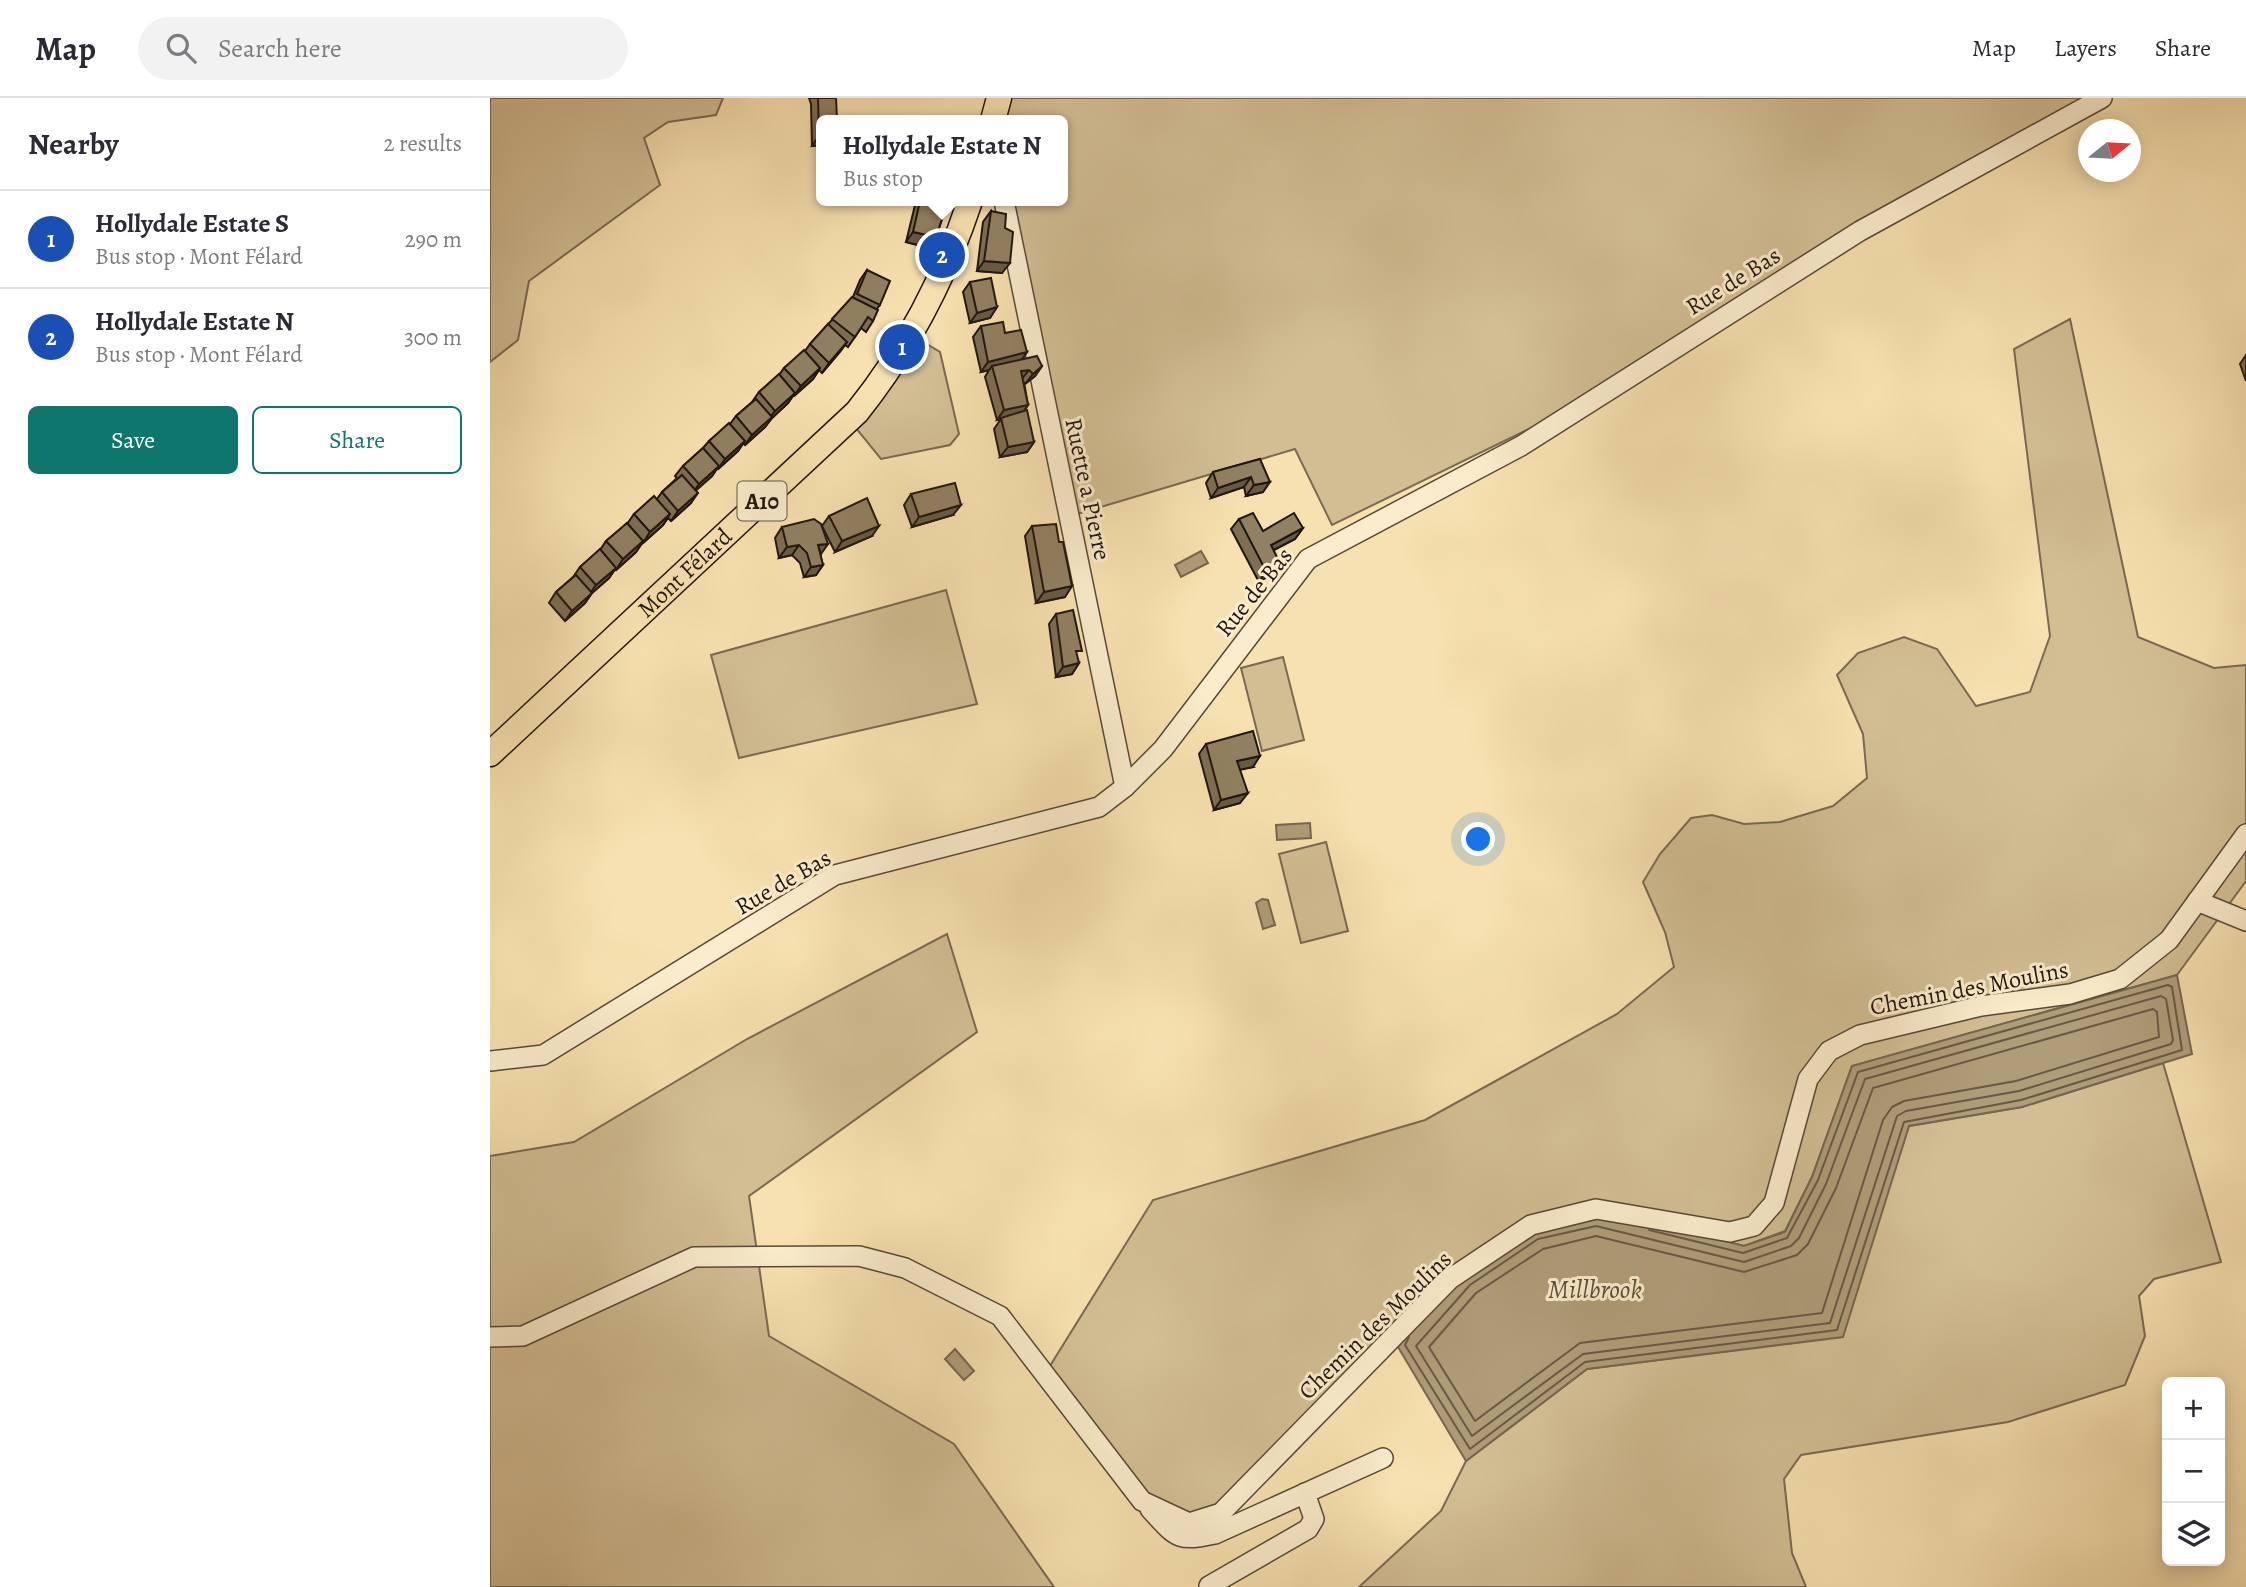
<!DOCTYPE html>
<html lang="en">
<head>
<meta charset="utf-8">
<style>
  :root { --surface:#fff; --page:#f2f2f3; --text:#2b2b33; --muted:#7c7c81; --line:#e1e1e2; --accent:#0f766e }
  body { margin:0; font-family:Alegreya,serif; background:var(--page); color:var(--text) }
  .controls { position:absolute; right:21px; bottom:21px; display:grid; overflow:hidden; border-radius:10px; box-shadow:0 4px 18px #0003 }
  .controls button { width:63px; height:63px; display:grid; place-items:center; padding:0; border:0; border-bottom:2px solid var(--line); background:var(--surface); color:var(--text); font:35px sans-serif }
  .compass { position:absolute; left:1588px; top:21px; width:63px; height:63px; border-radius:50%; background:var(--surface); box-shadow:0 4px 18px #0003; rotate:72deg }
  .you { position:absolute; left:989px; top:742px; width:24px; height:24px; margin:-18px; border:5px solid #fff; border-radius:50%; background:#1a73e8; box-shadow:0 0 0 10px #1a73e833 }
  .badge { display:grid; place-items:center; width:46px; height:46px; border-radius:50%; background:var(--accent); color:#fff; font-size:23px; font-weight:700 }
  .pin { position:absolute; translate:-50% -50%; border:4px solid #fff; box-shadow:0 2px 7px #0006 }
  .popup { position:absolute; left:326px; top:17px; width:252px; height:91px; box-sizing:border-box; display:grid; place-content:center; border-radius:10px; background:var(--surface); filter:drop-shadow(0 2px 5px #0005); font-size:23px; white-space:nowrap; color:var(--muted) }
  .popup b { font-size:26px; color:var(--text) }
  .popup::after { content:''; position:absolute; left:50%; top:100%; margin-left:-14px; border:14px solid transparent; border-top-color:var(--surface) }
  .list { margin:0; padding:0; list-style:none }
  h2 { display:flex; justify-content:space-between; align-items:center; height:91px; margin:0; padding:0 28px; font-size:30px }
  h2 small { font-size:23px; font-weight:400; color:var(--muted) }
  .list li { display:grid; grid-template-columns:46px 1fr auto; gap:21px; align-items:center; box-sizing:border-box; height:98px; padding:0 28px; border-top:2px solid var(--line) }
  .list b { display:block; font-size:26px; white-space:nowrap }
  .list p { margin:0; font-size:23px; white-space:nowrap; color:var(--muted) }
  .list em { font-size:23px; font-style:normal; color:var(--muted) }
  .actions { display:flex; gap:14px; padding:21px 28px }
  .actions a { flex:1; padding:16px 0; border:2px solid var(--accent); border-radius:10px; text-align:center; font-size:24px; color:var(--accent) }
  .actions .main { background:var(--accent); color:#fff }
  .icon { flex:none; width:38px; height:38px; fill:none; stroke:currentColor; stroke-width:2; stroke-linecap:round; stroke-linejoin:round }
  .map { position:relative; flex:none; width:1756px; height:1489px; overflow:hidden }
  header { display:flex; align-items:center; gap:42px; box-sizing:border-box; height:98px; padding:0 35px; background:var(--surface); border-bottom:2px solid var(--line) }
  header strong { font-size:33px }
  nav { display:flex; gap:38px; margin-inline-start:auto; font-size:24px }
  .search { width:490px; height:63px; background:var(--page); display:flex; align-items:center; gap:18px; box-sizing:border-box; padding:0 24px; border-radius:38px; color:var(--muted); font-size:26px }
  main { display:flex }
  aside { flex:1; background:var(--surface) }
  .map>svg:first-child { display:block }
  .green { fill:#d3be94; stroke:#7a6a51; stroke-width:2 }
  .water { fill:#af9c79; stroke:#76664e; stroke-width:2 }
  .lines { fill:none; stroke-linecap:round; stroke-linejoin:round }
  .shore { stroke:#685944; stroke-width:2 }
  .minor-casing { stroke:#574936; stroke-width:22 }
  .major-casing { stroke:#21160e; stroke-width:27 }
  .minor { stroke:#faeccc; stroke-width:19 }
  .major { stroke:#f8e1b0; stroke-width:24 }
  .wall { fill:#7d6e54; stroke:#21160e; stroke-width:2 }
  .shaded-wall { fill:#665a45; stroke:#21160e; stroke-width:2 }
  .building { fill:#918062; stroke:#21160e; stroke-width:2 }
  .labels { text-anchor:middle; stroke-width:6; stroke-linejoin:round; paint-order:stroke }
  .shield { fill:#faeccc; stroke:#625647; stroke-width:2 }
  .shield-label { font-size:23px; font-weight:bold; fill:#21160e }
  .street-label { font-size:24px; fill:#21160e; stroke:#faeccc }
  .water-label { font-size:26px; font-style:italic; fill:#5a4c39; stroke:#faeccc }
</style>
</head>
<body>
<header>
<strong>Map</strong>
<div class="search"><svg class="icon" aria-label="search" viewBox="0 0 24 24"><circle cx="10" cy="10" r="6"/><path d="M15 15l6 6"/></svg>Search here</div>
<nav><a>Map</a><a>Layers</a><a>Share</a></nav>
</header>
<main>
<aside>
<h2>Nearby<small>2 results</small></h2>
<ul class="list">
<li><span class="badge" style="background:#1a4fb4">1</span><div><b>Hollydale Estate S</b><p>Bus stop · Mont Félard</p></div><em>290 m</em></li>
<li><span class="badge" style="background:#1a4fb4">2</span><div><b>Hollydale Estate N</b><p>Bus stop · Mont Félard</p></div><em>300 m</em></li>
</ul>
<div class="actions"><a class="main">Save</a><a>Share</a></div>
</aside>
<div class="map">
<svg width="1756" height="1489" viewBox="0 0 1756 1489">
  <rect width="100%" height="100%" fill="#f8e1b0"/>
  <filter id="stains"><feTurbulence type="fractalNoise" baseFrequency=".00286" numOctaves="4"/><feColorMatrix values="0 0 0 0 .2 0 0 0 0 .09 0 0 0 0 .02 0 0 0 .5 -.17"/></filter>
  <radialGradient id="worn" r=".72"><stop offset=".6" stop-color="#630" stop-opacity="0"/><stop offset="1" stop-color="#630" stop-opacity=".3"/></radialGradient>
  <g class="green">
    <polygon points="0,0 233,0 226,17 178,24 154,40 170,87 39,183 28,242 0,264"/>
    <polygon points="521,0 1608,0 1357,130 1043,329 842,427 805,351 584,417 521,103 573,103 573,22 516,22"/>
    <polygon points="1580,221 1648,539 1724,570 1756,567 1756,783 1687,877 1362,968 1322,1079 1295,1133 1254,1148 1106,1111 960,1181 731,1415 699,1425 652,1403 555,1276 663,1102 935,1022 1127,916 1184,869 1175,834 1153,784 1170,756 1201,720 1222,717 1254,726 1290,724 1343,708 1377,680 1373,636 1347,577 1368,555 1414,539 1447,551 1486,608 1540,594 1560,538 1524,251"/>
    <polygon points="435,245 450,254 469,336 460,347 391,361 365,329 425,247"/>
    <polygon points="456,492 487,606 249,660 221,557"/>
    <polygon points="793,559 814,642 772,653 751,570"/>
    <polygon points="836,744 858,833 811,845 789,756"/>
    <polygon points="457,836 487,934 259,1098 279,1238 464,1346 564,1489 0,1489 0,1058 84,1044 257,941"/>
    <polygon points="1673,965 1731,1164 1664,1181 1649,1198 1655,1238 1635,1287 1518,1324 1311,1357 1294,1381 1302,1455 1316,1489 869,1489 951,1413 976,1363 1097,1271 1350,1239 1419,1028 1532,1009"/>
  </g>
  <g class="water">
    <polygon points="711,453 718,465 691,479 685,467"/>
    <polygon points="820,725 821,740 787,742 786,727"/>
    <polygon points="772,801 778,802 785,827 773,831 766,805"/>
    <polygon points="1687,877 1702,956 1532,1009 1419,1028 1353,1239 1097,1271 976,1363 905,1244 969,1175 1041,1127 1106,1111 1254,1148 1295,1134 1322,1079 1362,968"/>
    <polygon points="465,1251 484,1273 474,1282 455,1261"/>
  </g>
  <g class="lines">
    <g class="shore">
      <polygon points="1671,898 1676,901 1683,942 1681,946 1529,993 1416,1013 1407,1018 1340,1225 1093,1256 982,1338 926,1248 980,1187 1048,1141 1106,1128 1254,1164 1301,1148 1309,1140 1336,1086 1375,981"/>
      <polygon points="1663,911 1667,914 1669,939 1526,983 1414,1003 1402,1009 1393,1022 1332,1215 1090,1245 985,1323 939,1249 986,1195 1053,1151 1106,1138 1254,1174 1307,1157 1318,1146 1346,1090 1383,990"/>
      <polyline points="919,1239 915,1247 980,1351 1095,1264 1347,1232 1414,1024 1531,1002 1692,952 1682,889 1678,887 1368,974 1328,1082 1297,1140 1253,1155 1159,1132"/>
    </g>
    <defs>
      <g id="minor">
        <polyline points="514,103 635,689"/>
        <polyline points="1707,803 1756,823"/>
        <polyline points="0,963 53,957 345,777 609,709 635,689 673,651 818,461 1031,348 1370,133 1612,0"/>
        <polyline points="0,1239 33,1238 204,1159 369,1158 415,1170 510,1218 652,1403 699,1425 731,1415 960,1181 1041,1127 1106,1111 1240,1134 1264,1128 1284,1105 1318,981 1339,953 1370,937 1491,908 1580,896 1630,881 1679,842 1756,736"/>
        <path d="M660,1411C687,1440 686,1444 725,1436L893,1360"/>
        <polyline points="719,1488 818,1431 824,1421 815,1395"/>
      </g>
      <g id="major">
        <polyline points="503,22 509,0"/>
        <path id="s1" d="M0,656L367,314C419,249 454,181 480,103"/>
      </g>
    </defs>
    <use href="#minor" class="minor-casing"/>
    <use href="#major" class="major-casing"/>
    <use href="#minor" class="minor"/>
    <use href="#major" class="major"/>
  </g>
  <g class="wall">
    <polygon points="319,0 346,0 331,47 322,48 321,6"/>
    <polygon points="426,103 458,103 446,139 439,150 416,144"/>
    <polygon points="501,113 512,175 487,173 493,124"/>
    <polygon points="377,172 390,207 386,212 383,223 376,234 371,230 358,249 355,247 332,275 329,272 323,281 304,298 303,298 298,305 282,320 275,329 255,347 253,345 248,353 228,371 227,370 222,378 206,392 201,405 181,423 178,420 173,427 153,445 153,444 146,454 126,472 125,471 119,480 102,495 95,505 75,523 59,505 66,494 83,479 90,469 110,452 116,443 137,426 144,416 167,401 172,394 187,380 185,378 193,368 213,350 219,343 240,326 246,318 262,304 269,294 289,277 294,270 315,253 320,246 363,199 370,182"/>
    <polygon points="480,184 507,209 500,220 480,225 473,194"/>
    <polygon points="491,228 515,235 537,254 532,262 552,268 545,278 535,286 534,284 538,307 533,314 544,344 537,354 510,359 504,331 511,321 507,322 495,279 499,272 491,274 483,239"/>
    <polygon points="1756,257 1756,283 1750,266"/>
    <polygon points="770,361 773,394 756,398 754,389 721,400 716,385 723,374"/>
    <polygon points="421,396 463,417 422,429 414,407"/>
    <polygon points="339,418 382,438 345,454 332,428"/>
    <polygon points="749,421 773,433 813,430 805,441 784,452 783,475 769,484 741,431"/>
    <polygon points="542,428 569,444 575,499 546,505 535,438"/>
    <polygon points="292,429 330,456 333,467 326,477 314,479 310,465 302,457 289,460 285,440"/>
    <polygon points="566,516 589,565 582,576 566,579 559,526"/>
    <polygon points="716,646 763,669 750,671 750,705 724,712 709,656"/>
  </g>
  <g class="shaded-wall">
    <polygon points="329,38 331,38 331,47 322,48"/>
    <polygon points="423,134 446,139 439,150 416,144"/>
    <polygon points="494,163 520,165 512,175 487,173"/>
    <polygon points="507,209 500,220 480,225 487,215"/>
    <polygon points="357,244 350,254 332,275 339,265"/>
    <polygon points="537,254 530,264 502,268 499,272 491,274 498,264"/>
    <polygon points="552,268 545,278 535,286 543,276"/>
    <polygon points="330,270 323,281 304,298 311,288"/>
    <polygon points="539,272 531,282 531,273"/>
    <polygon points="305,295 298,305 282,320 275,329 255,347 262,337 278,322 285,313"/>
    <polygon points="538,307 531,317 507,322 514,312"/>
    <polygon points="255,343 248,353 228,371 235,361"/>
    <polygon points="544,344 537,354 510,359 518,349"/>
    <polygon points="229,368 222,378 202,396 209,386"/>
    <polygon points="761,379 754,389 721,400 728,390"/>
    <polygon points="780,384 773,394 756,398 764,387"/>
    <polygon points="208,395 201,405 181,423 188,413"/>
    <polygon points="471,407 463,417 422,429 429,419"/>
    <polygon points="180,416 173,427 153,445 160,434"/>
    <polygon points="389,428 382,438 345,454 352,443"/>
    <polygon points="813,430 805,441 774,457 781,447"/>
    <polygon points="153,443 146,454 126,472 133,461"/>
    <polygon points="338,446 331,456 328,447"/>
    <polygon points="309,447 302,457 289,460 297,449"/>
    <polygon points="790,465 783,475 769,484 776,473"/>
    <polygon points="333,467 326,477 314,479 321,469"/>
    <polygon points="126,470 119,480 102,495 95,505 75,523 82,513 99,497 106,487"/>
    <polygon points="582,488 575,499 546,505 554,494"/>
    <polygon points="589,565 582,576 566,579 573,569"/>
    <polygon points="770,658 763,669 740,674 747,663"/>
    <polygon points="758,695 750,705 724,712 731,702"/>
  </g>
  <g class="building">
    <polygon points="328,0 346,0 347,22 331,22 331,38 329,38"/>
    <polygon points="430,103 458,103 446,139 423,134"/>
    <polygon points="501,113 516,116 515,130 523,134 520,165 494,163"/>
    <polygon points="377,172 400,183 390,207 367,196"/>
    <polygon points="501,180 507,209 487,215 480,184"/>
    <polygon points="362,199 388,212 383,223 378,219 365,239 342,221"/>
    <polygon points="513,224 515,235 531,232 537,254 498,264 491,228"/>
    <polygon points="338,226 357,244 339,265 320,246"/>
    <polygon points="314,252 330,270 311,288 294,270"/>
    <polygon points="547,258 552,268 543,276 539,272 531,273 538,307 514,312 502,268"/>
    <polygon points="289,276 305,295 285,313 269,294"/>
    <polygon points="266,301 282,319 262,337 246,318"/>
    <polygon points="537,312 544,344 518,349 511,320"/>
    <polygon points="239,325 255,343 235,361 219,343"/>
    <polygon points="213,350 229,368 209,386 193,368"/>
    <polygon points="770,361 780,384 764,387 761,379 728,390 723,374"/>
    <polygon points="192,377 208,395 188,413 172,394"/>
    <polygon points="465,385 471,407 429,419 421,396"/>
    <polygon points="164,398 180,416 160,434 144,416"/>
    <polygon points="377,400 389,428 352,443 339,418"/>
    <polygon points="763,415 773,433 804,415 813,430 781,447 790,465 776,473 749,421"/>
    <polygon points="324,421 331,426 338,446 328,447 333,467 321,469 317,455 309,447 297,449 292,429"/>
    <polygon points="137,425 153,443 133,461 116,443"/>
    <polygon points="566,426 569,444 573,444 582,488 554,494 542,428"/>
    <polygon points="110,451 126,470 106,487 90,469"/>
    <polygon points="86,477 102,495 82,513 66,494"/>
    <polygon points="583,512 592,553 586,553 589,565 573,569 566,516"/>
    <polygon points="763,633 770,658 747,663 758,695 731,702 716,646"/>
  </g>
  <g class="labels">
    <rect class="shield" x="247.5" y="383.5" width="49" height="39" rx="5"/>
    <g class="shield-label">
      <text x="272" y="411">A10</text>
    </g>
    <g class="street-label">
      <text transform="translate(1243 183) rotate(-32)" y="8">Rue de Bas</text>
      <text transform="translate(598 391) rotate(78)" y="8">Ruette a Pierre</text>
      <text dy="8" stroke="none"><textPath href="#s1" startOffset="266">Mont Félard</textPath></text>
      <text transform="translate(764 494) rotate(-51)" y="8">Rue de Bas</text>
      <text transform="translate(293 784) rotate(-30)" y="8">Rue de Bas</text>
      <text transform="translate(1479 890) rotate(-11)" y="8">Chemin des Moulins</text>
      <text transform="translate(885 1227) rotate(-44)" y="8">Chemin des Moulins</text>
    </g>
    <g class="water-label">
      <text x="1105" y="1200">Millbrook</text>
    </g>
  </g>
  <rect width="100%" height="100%" filter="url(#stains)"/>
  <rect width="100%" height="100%" fill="url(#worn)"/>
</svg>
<div class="controls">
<button>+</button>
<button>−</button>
<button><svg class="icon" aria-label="layers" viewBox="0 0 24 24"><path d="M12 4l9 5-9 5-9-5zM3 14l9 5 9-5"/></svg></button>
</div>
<svg class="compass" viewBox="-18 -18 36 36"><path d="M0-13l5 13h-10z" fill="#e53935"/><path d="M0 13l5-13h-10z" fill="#7c7c81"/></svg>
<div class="you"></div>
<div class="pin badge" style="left:412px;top:249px;background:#1a4fb4">1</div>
<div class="pin badge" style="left:452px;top:157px;background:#1a4fb4">2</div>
<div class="popup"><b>Hollydale Estate N</b>Bus stop</div>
</div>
</main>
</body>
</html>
